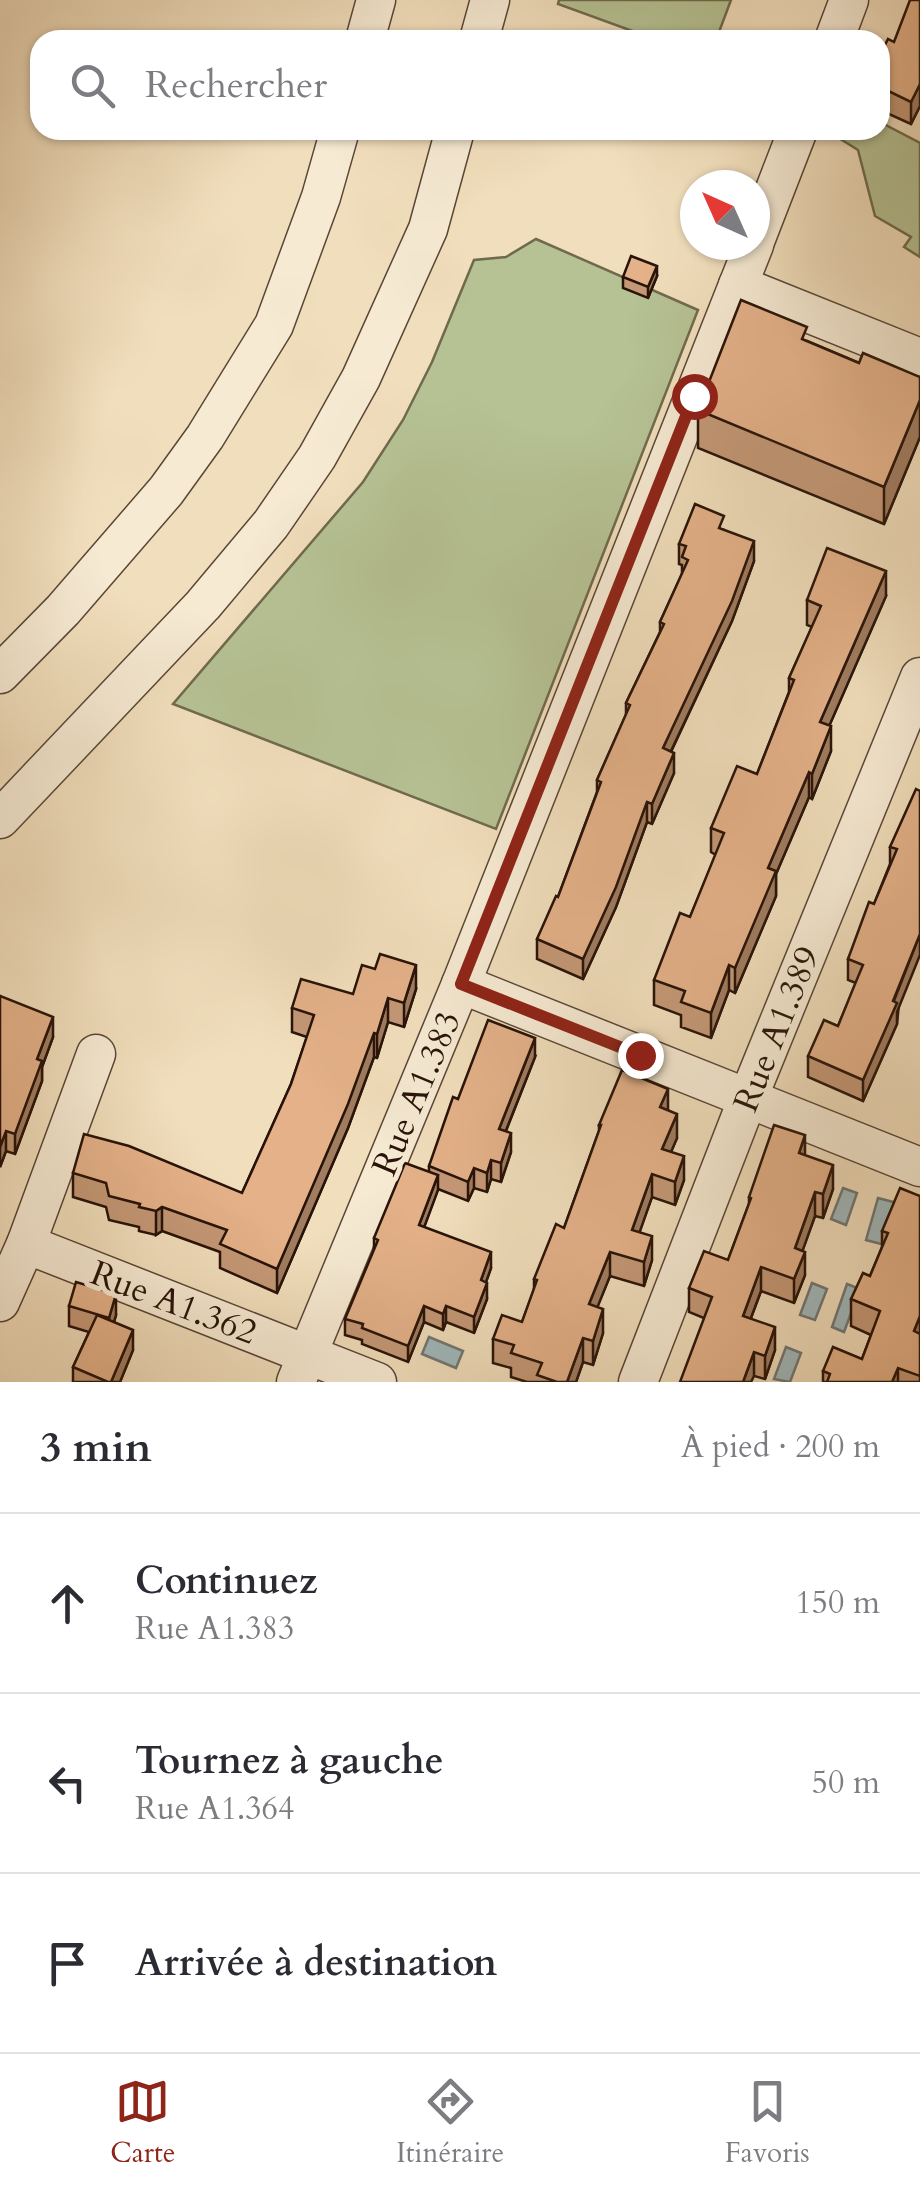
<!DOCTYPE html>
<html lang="fr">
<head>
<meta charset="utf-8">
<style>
  :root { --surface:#fff; --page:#f7f7f7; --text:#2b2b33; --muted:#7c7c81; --line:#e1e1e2; --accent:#8f2418 }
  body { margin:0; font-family:Cardo,serif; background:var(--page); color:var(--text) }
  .compass { position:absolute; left:680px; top:170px; width:90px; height:90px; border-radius:50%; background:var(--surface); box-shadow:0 2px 8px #0004; rotate:315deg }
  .stop { position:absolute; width:30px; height:30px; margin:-22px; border:8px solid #8f2418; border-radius:50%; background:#fff }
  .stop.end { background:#8f2418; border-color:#fff; box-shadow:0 2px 10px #0008 }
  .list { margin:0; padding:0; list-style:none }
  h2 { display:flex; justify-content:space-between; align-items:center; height:130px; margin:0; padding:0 40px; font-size:42px }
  h2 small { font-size:32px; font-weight:400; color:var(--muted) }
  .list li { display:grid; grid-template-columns:65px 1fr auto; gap:30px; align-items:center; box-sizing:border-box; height:180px; padding:0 40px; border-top:2px solid var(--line) }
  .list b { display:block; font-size:38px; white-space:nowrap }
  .list p { margin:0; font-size:32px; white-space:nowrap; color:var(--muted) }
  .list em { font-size:32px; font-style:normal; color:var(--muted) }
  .icon { flex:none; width:55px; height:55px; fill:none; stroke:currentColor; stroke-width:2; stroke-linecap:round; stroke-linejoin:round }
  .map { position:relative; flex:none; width:920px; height:1382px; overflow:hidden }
  .search { position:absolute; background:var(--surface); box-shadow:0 2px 8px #0004; left:30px; right:30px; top:30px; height:110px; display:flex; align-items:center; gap:25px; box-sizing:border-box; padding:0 35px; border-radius:30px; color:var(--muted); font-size:38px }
  .sheet { height:670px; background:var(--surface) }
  nav { display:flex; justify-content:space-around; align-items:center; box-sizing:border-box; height:140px; border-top:2px solid var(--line); background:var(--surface); font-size:28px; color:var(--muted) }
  nav a { display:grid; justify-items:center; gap:5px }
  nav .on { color:var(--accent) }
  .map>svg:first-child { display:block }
  .green { fill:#b6c294; stroke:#6f6a4e; stroke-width:2.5 }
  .water { fill:#a1b9bd; stroke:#717775; stroke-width:2.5 }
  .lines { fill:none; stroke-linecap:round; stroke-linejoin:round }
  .minor-casing { stroke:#5a4636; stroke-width:41 }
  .minor { stroke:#f6ead3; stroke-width:38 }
  .wall { fill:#c49876; stroke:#281309; stroke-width:2.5 }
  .shaded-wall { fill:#a07c60; stroke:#281309; stroke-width:2.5 }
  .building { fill:#e4b189; stroke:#281309; stroke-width:2.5 }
  .route { stroke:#8f2418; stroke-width:12 }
  .labels { text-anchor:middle; stroke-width:10; stroke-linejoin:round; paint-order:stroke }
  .street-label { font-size:35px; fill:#281309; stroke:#f6ead3 }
</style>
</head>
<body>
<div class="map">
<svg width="920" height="1382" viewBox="0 0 920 1382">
  <rect width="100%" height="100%" fill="#f1debc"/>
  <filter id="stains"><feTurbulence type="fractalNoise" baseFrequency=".002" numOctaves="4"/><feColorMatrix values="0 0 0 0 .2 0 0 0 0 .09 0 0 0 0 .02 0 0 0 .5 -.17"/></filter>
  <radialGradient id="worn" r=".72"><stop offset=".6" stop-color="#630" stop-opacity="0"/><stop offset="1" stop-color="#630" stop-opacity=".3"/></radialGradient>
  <g class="green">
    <polygon points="559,0 731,0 716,40 657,40 558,4"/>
    <polygon points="880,122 920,143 920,257 904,247 911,237 875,216 858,150 826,130 880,130"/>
    <polygon points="536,239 698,310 496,829 173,704 363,482 403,420 432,362 474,260 506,257"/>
  </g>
  <g class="water">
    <polygon points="843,1188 857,1193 846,1225 831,1219"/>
    <polygon points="878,1198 897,1203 885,1245 866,1240"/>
    <polygon points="812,1283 827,1289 815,1320 800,1315"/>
    <polygon points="847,1284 860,1289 844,1332 832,1327"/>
    <polygon points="429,1337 463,1351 456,1368 422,1354"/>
    <polygon points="786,1347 801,1353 790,1382 774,1379"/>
  </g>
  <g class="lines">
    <defs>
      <g id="minor">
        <polyline points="365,40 376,0"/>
        <polyline points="479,40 490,0"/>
        <polyline points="834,40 849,0"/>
        <polyline points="755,241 798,130"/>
        <polyline points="738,285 920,358"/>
        <polyline points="0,674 63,610 166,491 205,437 274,325 321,197 340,130"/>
        <polyline points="0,819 203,605 271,524 317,457 361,378 428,229 455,130"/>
        <polyline points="461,984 920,1167"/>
        <polyline points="26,1244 377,1382"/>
        <polyline points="0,1302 26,1244 96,1054"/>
        <polyline points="296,1382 461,984 754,245"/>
        <polyline points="638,1382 748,1098 920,677"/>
      </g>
    </defs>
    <use href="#minor" class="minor-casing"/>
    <use href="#minor" class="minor"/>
  </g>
  <g class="wall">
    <polygon points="920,0 920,106 911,124 880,110 880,55 894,42"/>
    <polygon points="657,276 648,298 623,288 623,277"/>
    <polygon points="807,341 859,363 920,377 920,437 884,524 698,448 698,410"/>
    <polygon points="724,530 754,561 732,621 671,752 674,773 652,824 647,822 616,907 583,979 537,959 537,939 558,897 597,792 597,780 626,715 626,703 660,632 660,622 682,574 682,565 679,564 679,544"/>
    <polygon points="886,596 829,726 831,751 812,799 809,797 776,874 776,896 735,993 729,990 711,1038 681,1027 681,1015 654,1005 654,980 690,917 716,855 711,852 711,828 757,774 789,692 789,678 812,627 807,625 807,600"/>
    <polygon points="920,791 897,1024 863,1101 808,1077 808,1056 838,1026 856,983 848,980 848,959 874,904 890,864 890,847"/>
    <polygon points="416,989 404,1027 388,1022 377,1058 374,1057 348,1128 277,1293 220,1268 220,1252 162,1231 156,1235 139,1231 139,1227 109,1220 106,1207 73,1197 73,1173 242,1193 291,1084 307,1037 292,1032 292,1008 353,994"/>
    <polygon points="0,996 53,1037 42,1067 42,1081 15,1154 6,1151 0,1167"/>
    <polygon points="535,1057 506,1131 511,1152 501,1182 491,1179 487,1192 474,1188 468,1201 438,1189 424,1227 491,1268 486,1282 487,1299 474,1333 446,1322 443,1330 424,1322 408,1362 362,1344 362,1340 345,1335 345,1319 374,1251 374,1238 429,1172 429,1166 458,1099"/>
    <polygon points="668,1110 677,1138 671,1152 684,1180 675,1205 652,1197 639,1232 652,1260 644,1286 610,1276 597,1307 603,1333 593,1365 583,1362 576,1382 527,1382 511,1377 511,1368 493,1363 493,1339 522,1322 534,1290 534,1279 564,1228 599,1131 599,1125"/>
    <polygon points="805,1156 833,1189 823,1218 815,1216 802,1251 805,1275 794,1303 761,1291 751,1318 775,1350 765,1379 754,1376 704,1318 689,1312 689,1288 728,1260 749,1204 749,1197"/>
    <polygon points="920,1196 920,1382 823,1382 823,1371 862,1359 871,1335 851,1326 851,1299 870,1276 882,1247 882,1231"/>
    <polygon points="69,1306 116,1315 114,1322 133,1350 120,1382 73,1382 73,1367 89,1332 69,1326"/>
  </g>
  <g class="shaded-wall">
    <polygon points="920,84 920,106 911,124 911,102"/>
    <polygon points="657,266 657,276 648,298 648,287"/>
    <polygon points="920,400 920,437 884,524 884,487"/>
    <polygon points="754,541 754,561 732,621 663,768 663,748"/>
    <polygon points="886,571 886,596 820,747 820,722"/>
    <polygon points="831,726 831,751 812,799 812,774"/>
    <polygon points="674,753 674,773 652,824 652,804"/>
    <polygon points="809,772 809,797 776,874 776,896 735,993 735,968 768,868"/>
    <polygon points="647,802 647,822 616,907 583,979 583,959"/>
    <polygon points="920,934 920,955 897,1012 897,1024 863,1101 863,1080"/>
    <polygon points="416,965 416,989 404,1027 404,1003"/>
    <polygon points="729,965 729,990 711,1038 711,1013"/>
    <polygon points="388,998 388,1022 377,1058 377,1034"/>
    <polygon points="53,1017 53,1037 42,1067 42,1081 15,1154 15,1134 37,1059"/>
    <polygon points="374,1033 374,1057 348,1128 277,1293 277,1269"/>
    <polygon points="535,1038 535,1057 499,1148 499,1129"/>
    <polygon points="668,1089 668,1113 660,1107"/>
    <polygon points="677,1114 677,1138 662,1173 662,1149"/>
    <polygon points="6,1131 6,1151 0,1167 0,1147"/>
    <polygon points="511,1133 511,1152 501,1182 501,1163"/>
    <polygon points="805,1135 805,1159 799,1153"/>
    <polygon points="684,1156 684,1180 675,1205 675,1182"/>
    <polygon points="491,1160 491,1179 487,1192 487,1173"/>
    <polygon points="833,1165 833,1189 823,1218 823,1194"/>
    <polygon points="474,1168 474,1188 468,1201 468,1182"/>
    <polygon points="652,1174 652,1197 632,1254 632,1230"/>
    <polygon points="438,1175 438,1190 419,1241 419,1225"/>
    <polygon points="815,1192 815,1216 795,1272 795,1248"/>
    <polygon points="162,1207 162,1231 156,1235 156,1211"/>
    <polygon points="652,1236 652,1260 644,1286 644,1262"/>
    <polygon points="491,1252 491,1268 481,1296 481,1280"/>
    <polygon points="610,1252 610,1276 589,1328 589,1304"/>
    <polygon points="805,1252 805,1275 794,1303 794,1279"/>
    <polygon points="761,1267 761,1291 743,1339 743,1316"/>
    <polygon points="487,1283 487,1299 474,1333 474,1317"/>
    <polygon points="116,1294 116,1315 109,1338 109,1318"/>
    <polygon points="424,1306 424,1322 408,1362 408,1346"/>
    <polygon points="446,1306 446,1322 443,1330 443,1314"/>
    <polygon points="603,1309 603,1333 593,1365 593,1341"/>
    <polygon points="920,1316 920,1343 914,1331"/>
    <polygon points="775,1327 775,1350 765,1379 765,1356"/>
    <polygon points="133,1330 133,1350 120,1382 111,1382"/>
    <polygon points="583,1338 583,1362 576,1382 567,1382"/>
    <polygon points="754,1352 754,1376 751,1382 743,1382"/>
    <polygon points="898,1368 898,1382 892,1382"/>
  </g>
  <g class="building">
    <polygon points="910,0 920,0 920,84 911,102 880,87 880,75 882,71 880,70 880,55 888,39 894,42"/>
    <polygon points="631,256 657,266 648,287 623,277"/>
    <polygon points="741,300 807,327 802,339 859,363 863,353 920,377 920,400 884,487 698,410"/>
    <polygon points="695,504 724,516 719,528 754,541 732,601 663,748 674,753 652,804 647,802 616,887 583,959 537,939 556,896 558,897 601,782 597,780 630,705 626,703 664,624 660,622 688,560 682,557 686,546 679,544"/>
    <polygon points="827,548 886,571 820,722 831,726 812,774 809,772 768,868 776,871 735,968 729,965 711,1013 681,1002 685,991 654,980 680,913 690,917 724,833 711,828 737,766 757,774 794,680 789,678 821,606 807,600"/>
    <polygon points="916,789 920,791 920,934 893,1001 897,1003 863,1080 808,1056 824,1020 838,1026 855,984 863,965 848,959 869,902 874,904 897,849 890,847"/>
    <polygon points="380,954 416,965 404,1003 388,998 377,1034 374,1033 348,1104 277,1269 220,1244 227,1230 162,1207 156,1211 139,1207 140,1204 109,1196 106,1183 73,1173 84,1134 129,1146 242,1193 291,1084 314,1015 292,1008 301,979 353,994 362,965 375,969"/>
    <polygon points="0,996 53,1017 37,1059 42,1061 15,1134 6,1131 0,1147"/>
    <polygon points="488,1020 535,1038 499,1129 511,1133 501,1163 491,1160 487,1173 474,1168 468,1182 429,1166 453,1097 458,1099"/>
    <polygon points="622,1070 668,1089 660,1107 677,1114 662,1149 684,1156 675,1182 652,1174 632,1230 652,1236 644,1262 610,1252 589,1304 603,1309 593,1341 583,1338 567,1382 557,1382 537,1375 542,1363 511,1353 514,1345 493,1339 502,1315 522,1322 537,1280 534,1279 556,1224 564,1228 601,1125 599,1125"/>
    <polygon points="774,1125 805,1135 799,1153 833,1165 823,1194 815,1192 795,1248 805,1252 794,1279 761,1267 743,1316 775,1327 765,1356 754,1352 743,1382 680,1382 712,1297 689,1288 704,1251 728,1260 751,1198 749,1197"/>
    <polygon points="405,1163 438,1175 419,1225 491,1252 481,1280 487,1283 474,1317 446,1306 443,1314 424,1306 408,1346 362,1328 363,1324 345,1319 378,1240 374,1238"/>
    <polygon points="900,1188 920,1196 920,1316 914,1331 920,1334 920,1376 898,1368 892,1382 827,1382 830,1374 823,1371 833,1347 862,1359 880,1311 851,1299 863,1273 870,1276 888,1233 882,1231"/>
    <polygon points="76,1282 116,1294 109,1318 69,1306"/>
    <polygon points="97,1315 133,1330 111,1382 108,1382 73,1367"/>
  </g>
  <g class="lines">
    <polyline class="route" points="640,1055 461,984 694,396"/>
  </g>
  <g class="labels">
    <g class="street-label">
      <text transform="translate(776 1029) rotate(-68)" y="12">Rue A1.389</text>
      <text transform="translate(416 1093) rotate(-67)" y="12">Rue A1.383</text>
      <text transform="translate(174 1302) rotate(21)" y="12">Rue A1.362</text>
    </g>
  </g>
  <rect width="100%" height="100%" filter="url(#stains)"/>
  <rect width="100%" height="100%" fill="url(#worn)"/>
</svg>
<svg class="compass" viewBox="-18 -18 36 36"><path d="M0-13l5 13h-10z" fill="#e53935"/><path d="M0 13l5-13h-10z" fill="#7c7c81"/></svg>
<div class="stop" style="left:694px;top:396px"></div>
<div class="stop end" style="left:640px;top:1055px"></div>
<div class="search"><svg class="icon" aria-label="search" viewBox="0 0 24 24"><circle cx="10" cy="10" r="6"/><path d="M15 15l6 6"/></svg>Rechercher</div>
</div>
<section class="sheet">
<h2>3 min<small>À pied · 200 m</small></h2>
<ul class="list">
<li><svg class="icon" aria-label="ahead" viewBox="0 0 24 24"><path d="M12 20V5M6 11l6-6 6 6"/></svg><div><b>Continuez</b><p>Rue A1.383</p></div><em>150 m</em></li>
<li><svg class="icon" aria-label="left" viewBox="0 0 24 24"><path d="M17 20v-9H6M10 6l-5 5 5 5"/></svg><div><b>Tournez à gauche</b><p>Rue A1.364</p></div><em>50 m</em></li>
<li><svg class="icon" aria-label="arrive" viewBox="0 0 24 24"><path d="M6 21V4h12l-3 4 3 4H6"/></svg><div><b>Arrivée à destination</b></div></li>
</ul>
</section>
<nav>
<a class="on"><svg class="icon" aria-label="map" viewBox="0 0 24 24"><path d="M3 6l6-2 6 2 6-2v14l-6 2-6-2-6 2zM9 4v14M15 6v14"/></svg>Carte</a>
<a><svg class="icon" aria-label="directions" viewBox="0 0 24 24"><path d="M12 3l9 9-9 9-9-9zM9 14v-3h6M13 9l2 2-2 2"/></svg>Itinéraire</a>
<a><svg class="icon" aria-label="saved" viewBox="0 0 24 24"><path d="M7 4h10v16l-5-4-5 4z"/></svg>Favoris</a>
</nav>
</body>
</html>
